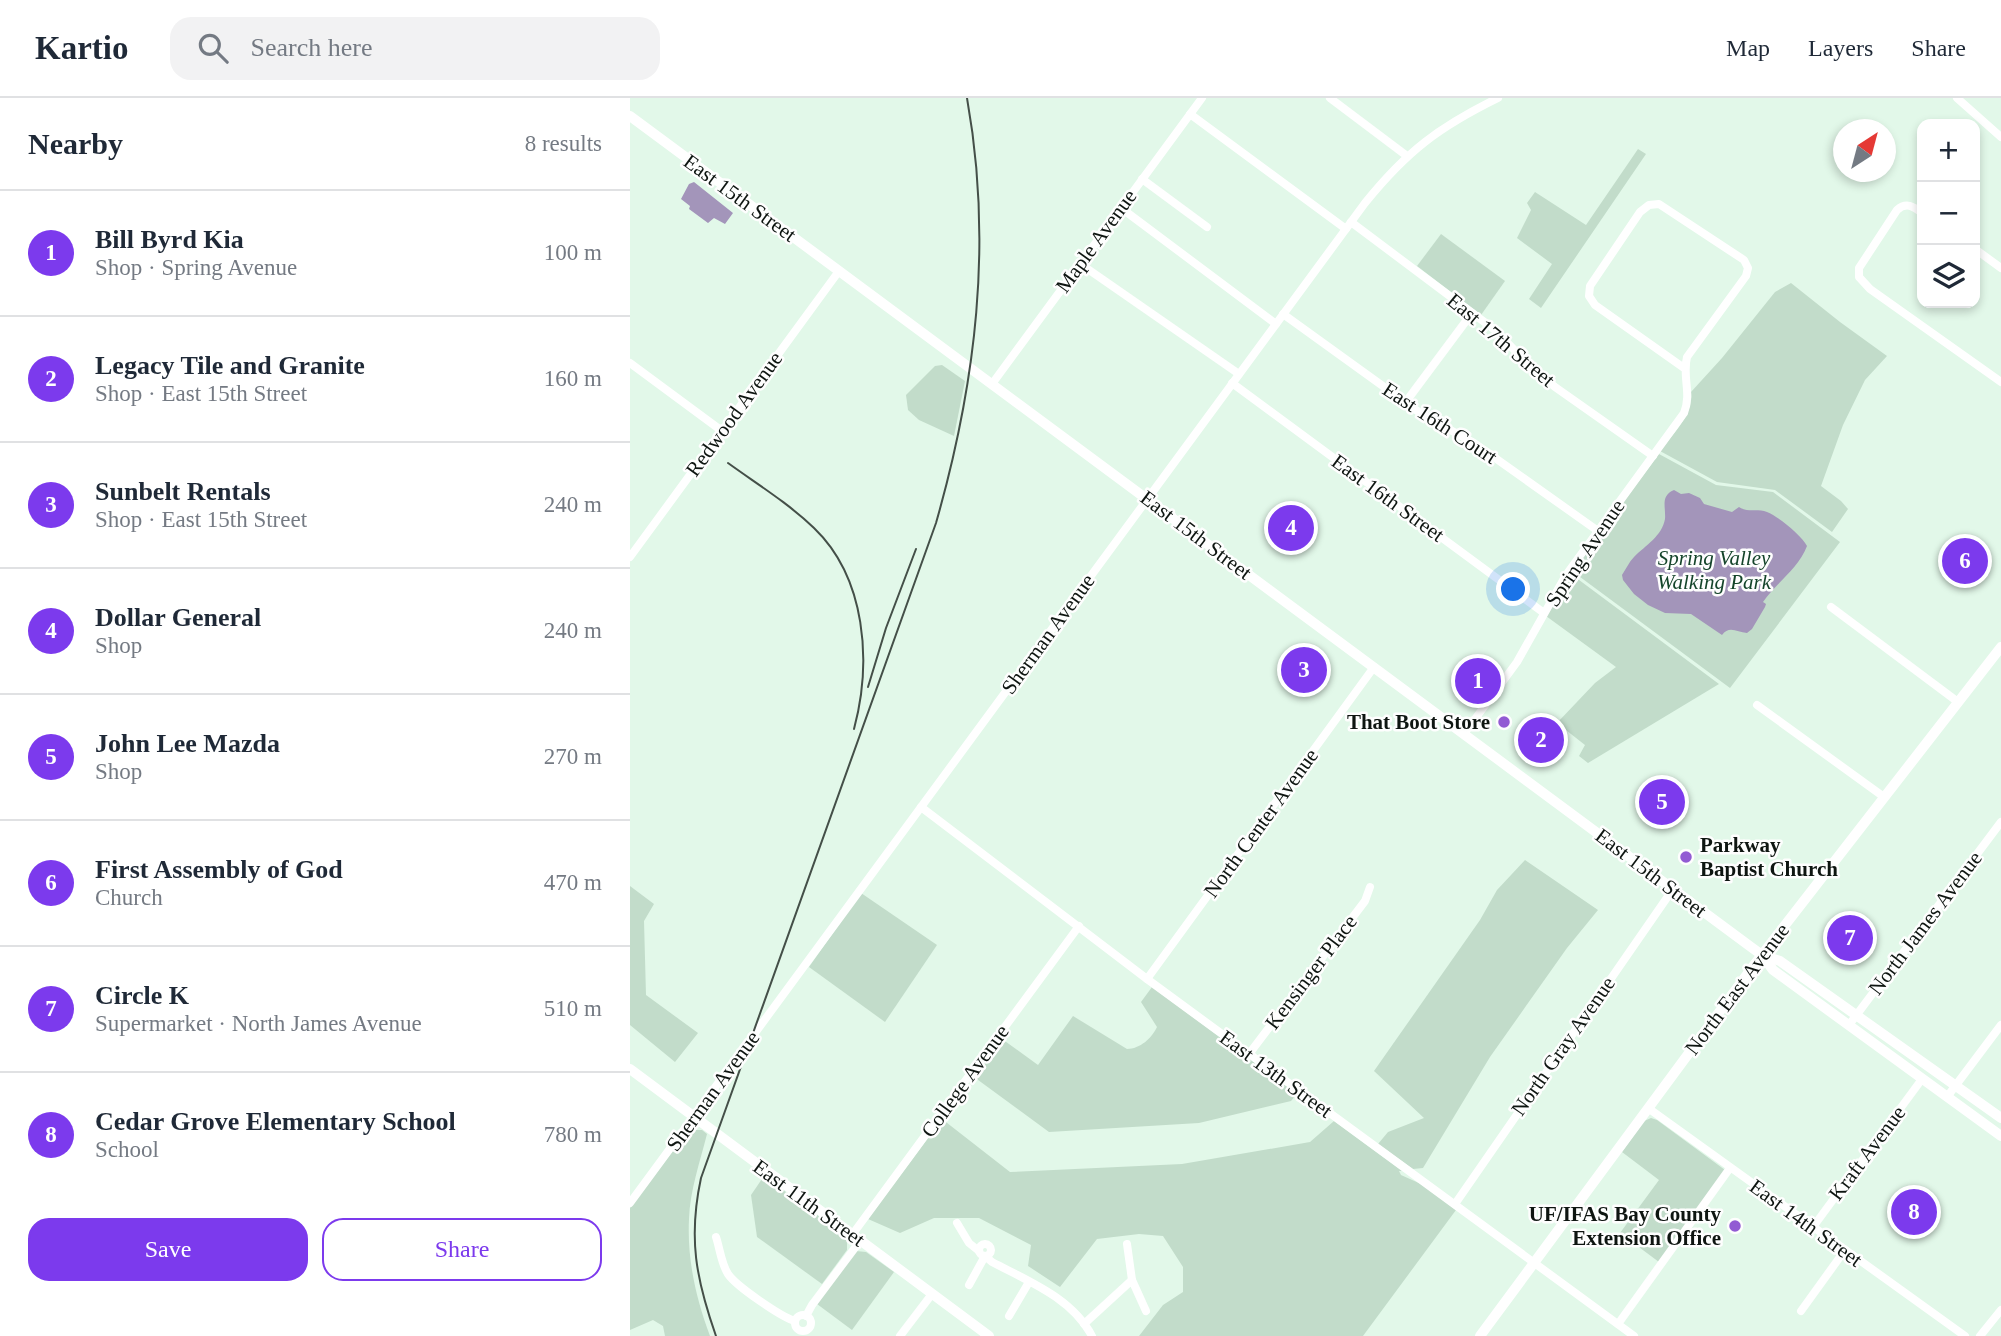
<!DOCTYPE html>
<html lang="en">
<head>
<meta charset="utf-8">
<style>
  :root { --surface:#fff; --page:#f2f2f3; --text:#1f2937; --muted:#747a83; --line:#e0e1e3; --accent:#7c3aed }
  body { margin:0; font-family:"Times New Roman",serif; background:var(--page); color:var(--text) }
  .controls { position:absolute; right:21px; top:21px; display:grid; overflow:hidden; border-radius:14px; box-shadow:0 4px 10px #0003 }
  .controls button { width:63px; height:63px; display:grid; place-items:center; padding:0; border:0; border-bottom:2px solid var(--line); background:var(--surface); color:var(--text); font:35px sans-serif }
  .compass { position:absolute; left:1203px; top:21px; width:63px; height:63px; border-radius:50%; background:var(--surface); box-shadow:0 4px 10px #0003; rotate:36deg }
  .you { position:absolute; left:884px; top:492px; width:24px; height:24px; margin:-18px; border:5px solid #fff; border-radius:50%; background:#1a73e8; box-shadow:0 0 0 10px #1a73e833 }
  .badge { display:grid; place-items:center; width:46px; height:46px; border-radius:50%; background:var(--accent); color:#fff; font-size:23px; font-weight:700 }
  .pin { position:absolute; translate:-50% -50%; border:4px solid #fff; box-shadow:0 2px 7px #0006 }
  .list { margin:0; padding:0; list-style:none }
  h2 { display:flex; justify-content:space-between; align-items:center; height:91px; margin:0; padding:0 28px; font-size:30px }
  h2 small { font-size:23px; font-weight:400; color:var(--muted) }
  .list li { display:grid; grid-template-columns:46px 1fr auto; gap:21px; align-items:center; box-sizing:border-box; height:126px; padding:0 28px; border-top:2px solid var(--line) }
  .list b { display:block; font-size:26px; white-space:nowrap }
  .list p { margin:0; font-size:23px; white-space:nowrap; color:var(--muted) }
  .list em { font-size:23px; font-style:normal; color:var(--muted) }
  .actions { display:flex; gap:14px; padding:21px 28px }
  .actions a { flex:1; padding:16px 0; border:2px solid var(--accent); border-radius:21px; text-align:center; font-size:24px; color:var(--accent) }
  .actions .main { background:var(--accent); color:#fff }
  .icon { flex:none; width:38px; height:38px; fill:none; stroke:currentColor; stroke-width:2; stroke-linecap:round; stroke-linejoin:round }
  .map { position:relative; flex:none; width:1371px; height:1238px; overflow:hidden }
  header { display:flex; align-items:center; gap:42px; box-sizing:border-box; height:98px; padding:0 35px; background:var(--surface); border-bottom:2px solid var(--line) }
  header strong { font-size:33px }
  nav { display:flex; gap:38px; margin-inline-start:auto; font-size:24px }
  .search { width:490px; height:63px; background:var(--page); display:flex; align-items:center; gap:18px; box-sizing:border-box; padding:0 24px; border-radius:21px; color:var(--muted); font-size:26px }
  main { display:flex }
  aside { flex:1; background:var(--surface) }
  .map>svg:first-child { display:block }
  .green { fill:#c2dcca }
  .water { fill:#a395ba }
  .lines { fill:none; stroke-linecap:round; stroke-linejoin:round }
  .minor { stroke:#fff; stroke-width:8 }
  .major { stroke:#fff; stroke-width:10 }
  .rail { stroke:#444f48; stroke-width:2 }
  .poi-dot { fill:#925bd3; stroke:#fefefe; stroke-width:2.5 }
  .labels { text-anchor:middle; stroke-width:5; stroke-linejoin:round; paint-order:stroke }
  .street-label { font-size:21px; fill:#0e1511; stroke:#fefefe }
  .park-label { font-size:21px; font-style:italic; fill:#15452b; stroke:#fefefe }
  .poi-label { font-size:21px; font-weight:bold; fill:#0e1511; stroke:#fefefe; text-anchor:end }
</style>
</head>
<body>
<header>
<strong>Kartio</strong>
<div class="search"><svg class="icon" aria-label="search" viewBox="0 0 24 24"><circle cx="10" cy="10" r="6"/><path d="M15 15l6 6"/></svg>Search here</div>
<nav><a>Map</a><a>Layers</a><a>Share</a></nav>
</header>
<main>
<aside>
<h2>Nearby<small>8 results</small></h2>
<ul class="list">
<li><span class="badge">1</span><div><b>Bill Byrd Kia</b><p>Shop · Spring Avenue</p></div><em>100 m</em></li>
<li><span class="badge">2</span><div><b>Legacy Tile and Granite</b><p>Shop · East 15th Street</p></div><em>160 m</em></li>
<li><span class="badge">3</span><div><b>Sunbelt Rentals</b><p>Shop · East 15th Street</p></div><em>240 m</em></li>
<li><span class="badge">4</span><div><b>Dollar General</b><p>Shop</p></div><em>240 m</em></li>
<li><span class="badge">5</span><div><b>John Lee Mazda</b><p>Shop</p></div><em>270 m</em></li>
<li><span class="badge">6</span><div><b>First Assembly of God</b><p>Church</p></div><em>470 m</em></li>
<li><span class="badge">7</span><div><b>Circle K</b><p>Supermarket · North James Avenue</p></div><em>510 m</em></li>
<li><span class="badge">8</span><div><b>Cedar Grove Elementary School</b><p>School</p></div><em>780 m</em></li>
</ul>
<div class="actions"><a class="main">Save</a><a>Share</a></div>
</aside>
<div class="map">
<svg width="1371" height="1238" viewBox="0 0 1371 1238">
  <rect width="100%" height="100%" fill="#e2f8e9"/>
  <g class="green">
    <polygon points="1008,51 1016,56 911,210 899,201 922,166 887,140 901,112 897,105 905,94 956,127"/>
    <polygon points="811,136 875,183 851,217 787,168"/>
    <path d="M1161,185L1210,224L1257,258L1235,282L1213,327L1191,388L1211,403L1218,411L1202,434L1145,392L1087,384L1030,353C1043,336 1064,316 1061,294L1092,260L1145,194Z"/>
    <polygon points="312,267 335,283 324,338 289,322 278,312 276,297 305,268"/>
    <polygon points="1029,356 1086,387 1143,394 1210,444 1100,590 942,473"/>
    <polygon points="941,476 1089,586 958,665 949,658 955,647 927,625 965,585 986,569 916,518"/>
    <polygon points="895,762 968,812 937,850 860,959 793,1070 783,1071 748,1046 758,1034 794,1020 744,973 850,822 867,792"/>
    <polygon points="0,788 24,806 14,823 16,897 68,935 45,964 0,927"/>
    <polygon points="231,795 307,847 255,924 179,869"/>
    <path d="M522,889L667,996L661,1003L569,1025L419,1034L344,979L372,941L408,967L443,918L497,951C510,951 522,940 527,929L511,904Z"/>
    <polygon points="1021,1020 1027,1022 1095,1072 1029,1164 990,1135 1029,1082 992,1054 1014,1023"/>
    <polygon points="312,1021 380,1074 552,1066 680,1044 704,1023 772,1073 769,1073 771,1077 791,1086 826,1112 733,1238 509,1238 533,1207 553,1194 553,1169 533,1138 509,1136 467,1141 430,1189 398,1168 401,1147 349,1120 304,1120 270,1135 238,1121"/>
    <path d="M63,1032H72L77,1036C70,1064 60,1092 59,1121C57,1162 66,1200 80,1238H35L33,1228L23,1222L0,1232V1110L54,1038Z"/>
    <polygon points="134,1078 217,1139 217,1152 192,1186 127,1139 121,1097"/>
    <polygon points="226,1153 236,1154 264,1174 222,1232 187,1206"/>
  </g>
  <g class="water">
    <polygon points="64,84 103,115 95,126 84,120 78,125 59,111 60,108 51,101 59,86"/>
    <path d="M1044,392L1051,396L1059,395L1070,400L1074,406L1102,414L1109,409C1118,415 1127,410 1137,414C1149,419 1171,437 1177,448C1168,471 1147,484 1133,504L1136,506L1135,509L1122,531L1117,535C1107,534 1099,527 1092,537L1061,516L1035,515L1018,507L1004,496L993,482L992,477C996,471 999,464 1004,459C1016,447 1032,438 1035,421C1036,409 1030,398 1044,392Z"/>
  </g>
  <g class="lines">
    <g class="minor">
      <polyline points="700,0 777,58"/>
      <polyline points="1327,0 1371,39"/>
      <polyline points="560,16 716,131"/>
      <polyline points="512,81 577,129"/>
      <polyline points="491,110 646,226"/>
      <path d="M1292,115C1283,108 1276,104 1267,112L1229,170V179L1240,191L1371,284"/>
      <polyline points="721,124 865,232 896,264 925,289 1023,358"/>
      <polyline points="1345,151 1371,170"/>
      <polyline points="449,165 609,276"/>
      <polyline points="653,216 793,317 844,345 968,433"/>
      <polyline points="0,265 92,333"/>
      <polyline points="602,285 914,515"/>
      <polyline points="362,286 572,0"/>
      <polyline points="775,305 842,215"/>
      <polyline points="0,459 209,173"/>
      <polyline points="1201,509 1328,604"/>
      <polyline points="1127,607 1254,699"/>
      <path d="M834,636L887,564L936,477L1054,315C1062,295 1052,279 1057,259L1116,178L1118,170L1114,162L1029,106L1019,107L1010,114L960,188L959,198L965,207L1054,270"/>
      <polyline points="291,709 517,881 1004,1238"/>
      <polyline points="517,881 744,569"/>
      <polyline points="1219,927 1371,724"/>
      <polyline points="619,956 735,803 740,789"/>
      <polyline points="1317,999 1371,927"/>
      <polyline points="1018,1010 1335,1238"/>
      <path d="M0,1105L735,105C777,53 809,29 868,0"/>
      <polyline points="825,1106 1043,791"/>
      <polyline points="327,1125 339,1145 349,1153"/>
      <polyline points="1183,1129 1292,981"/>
      <polyline points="222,1137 449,828"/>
      <path d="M86,1139C90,1151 91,1165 98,1176C106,1188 151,1219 165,1223"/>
      <circle cx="355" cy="1152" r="6"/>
      <polyline points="497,1146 502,1182"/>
      <path d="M339,1187L355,1158L362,1164C398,1183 442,1200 462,1238"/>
      <polyline points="1171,1213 1215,1152"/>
      <circle cx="173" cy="1225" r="8"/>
      <polyline points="176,1218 182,1207 230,1143"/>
      <polyline points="379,1218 399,1184"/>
      <polyline points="454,1226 502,1182 516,1213"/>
      <polyline points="988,1226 1100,1070"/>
      <polyline points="270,1238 302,1196"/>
      <polyline points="1350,1238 1371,1212"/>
    </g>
    <g class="major">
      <polyline points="0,18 1121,849 1132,857 1143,872 1371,1038"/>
      <polyline points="1132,857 1150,863 1371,1020"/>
      <polyline points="0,971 359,1238"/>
      <polyline points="850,1238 1124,867 1371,549"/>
    </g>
    <g class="rail">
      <path d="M98,365C127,386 158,405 184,430C236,480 242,564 224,631"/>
      <polyline points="238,589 256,530 286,451"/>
      <path d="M86,1238C66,1181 58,1140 71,1080L306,425C346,285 363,145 337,0"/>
    </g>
  </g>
  <g class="poi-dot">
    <circle cx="874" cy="624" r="7"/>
    <circle cx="1056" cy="759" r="7"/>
    <circle cx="1105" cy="1128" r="7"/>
  </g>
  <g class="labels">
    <g class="street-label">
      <text transform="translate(110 100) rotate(36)" y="7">East 15th Street</text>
      <text transform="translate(466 143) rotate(-54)" y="7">Maple Avenue</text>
      <text transform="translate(871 242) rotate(40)" y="7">East 17th Street</text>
      <text transform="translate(104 316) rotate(-54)" y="7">Redwood Avenue</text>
      <text transform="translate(810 325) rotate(33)" y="7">East 16th Court</text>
      <text transform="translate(758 400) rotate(36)" y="7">East 16th Street</text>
      <text transform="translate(566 437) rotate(37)" y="7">East 15th Street</text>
      <text transform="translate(955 455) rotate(-56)" y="7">Spring Avenue</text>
      <text transform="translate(418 536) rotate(-54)" y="7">Sherman Avenue</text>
      <text transform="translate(631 725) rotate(-54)" y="7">North Center Avenue</text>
      <text transform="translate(1021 775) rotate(37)" y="7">East 15th Street</text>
      <text transform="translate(1295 825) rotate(-53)" y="7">North James Avenue</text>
      <text transform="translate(681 874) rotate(-53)" y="7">Kensinger Place</text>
      <text transform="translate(1107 891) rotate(-53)" y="7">North East Avenue</text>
      <text transform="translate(933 948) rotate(-55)" y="7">North Gray Avenue</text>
      <text transform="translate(646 976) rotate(36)" y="7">East 13th Street</text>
      <text transform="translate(335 983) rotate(-54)" y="7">College Avenue</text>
      <text transform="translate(83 993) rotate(-54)" y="7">Sherman Avenue</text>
      <text transform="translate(1237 1055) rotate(-53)" y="7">Kraft Avenue</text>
      <text transform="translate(179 1105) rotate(36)" y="7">East 11th Street</text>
      <text transform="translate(1176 1125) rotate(36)" y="7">East 14th Street</text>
    </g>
    <g class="park-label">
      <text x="1084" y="467">Spring Valley<tspan x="1084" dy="24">Walking Park</tspan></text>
    </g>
    <g class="poi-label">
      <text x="860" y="631">That Boot Store</text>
      <text x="1070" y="754" text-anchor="start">Parkway<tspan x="1070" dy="24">Baptist Church</tspan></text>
      <text x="1091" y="1123">UF/IFAS Bay County<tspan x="1091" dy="24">Extension Office</tspan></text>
    </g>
  </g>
</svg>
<div class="controls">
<button>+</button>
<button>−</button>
<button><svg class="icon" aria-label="layers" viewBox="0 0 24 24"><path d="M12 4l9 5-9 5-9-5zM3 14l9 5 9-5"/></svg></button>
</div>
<svg class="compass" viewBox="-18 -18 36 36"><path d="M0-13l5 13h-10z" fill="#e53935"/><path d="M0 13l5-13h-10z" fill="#747a83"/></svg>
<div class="you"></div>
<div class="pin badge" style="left:848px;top:583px">1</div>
<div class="pin badge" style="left:911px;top:642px">2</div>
<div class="pin badge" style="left:674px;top:572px">3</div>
<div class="pin badge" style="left:661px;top:430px">4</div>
<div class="pin badge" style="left:1032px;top:704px">5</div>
<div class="pin badge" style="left:1335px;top:463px">6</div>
<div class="pin badge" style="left:1220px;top:840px">7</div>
<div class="pin badge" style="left:1284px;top:1114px">8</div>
</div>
</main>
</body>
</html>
